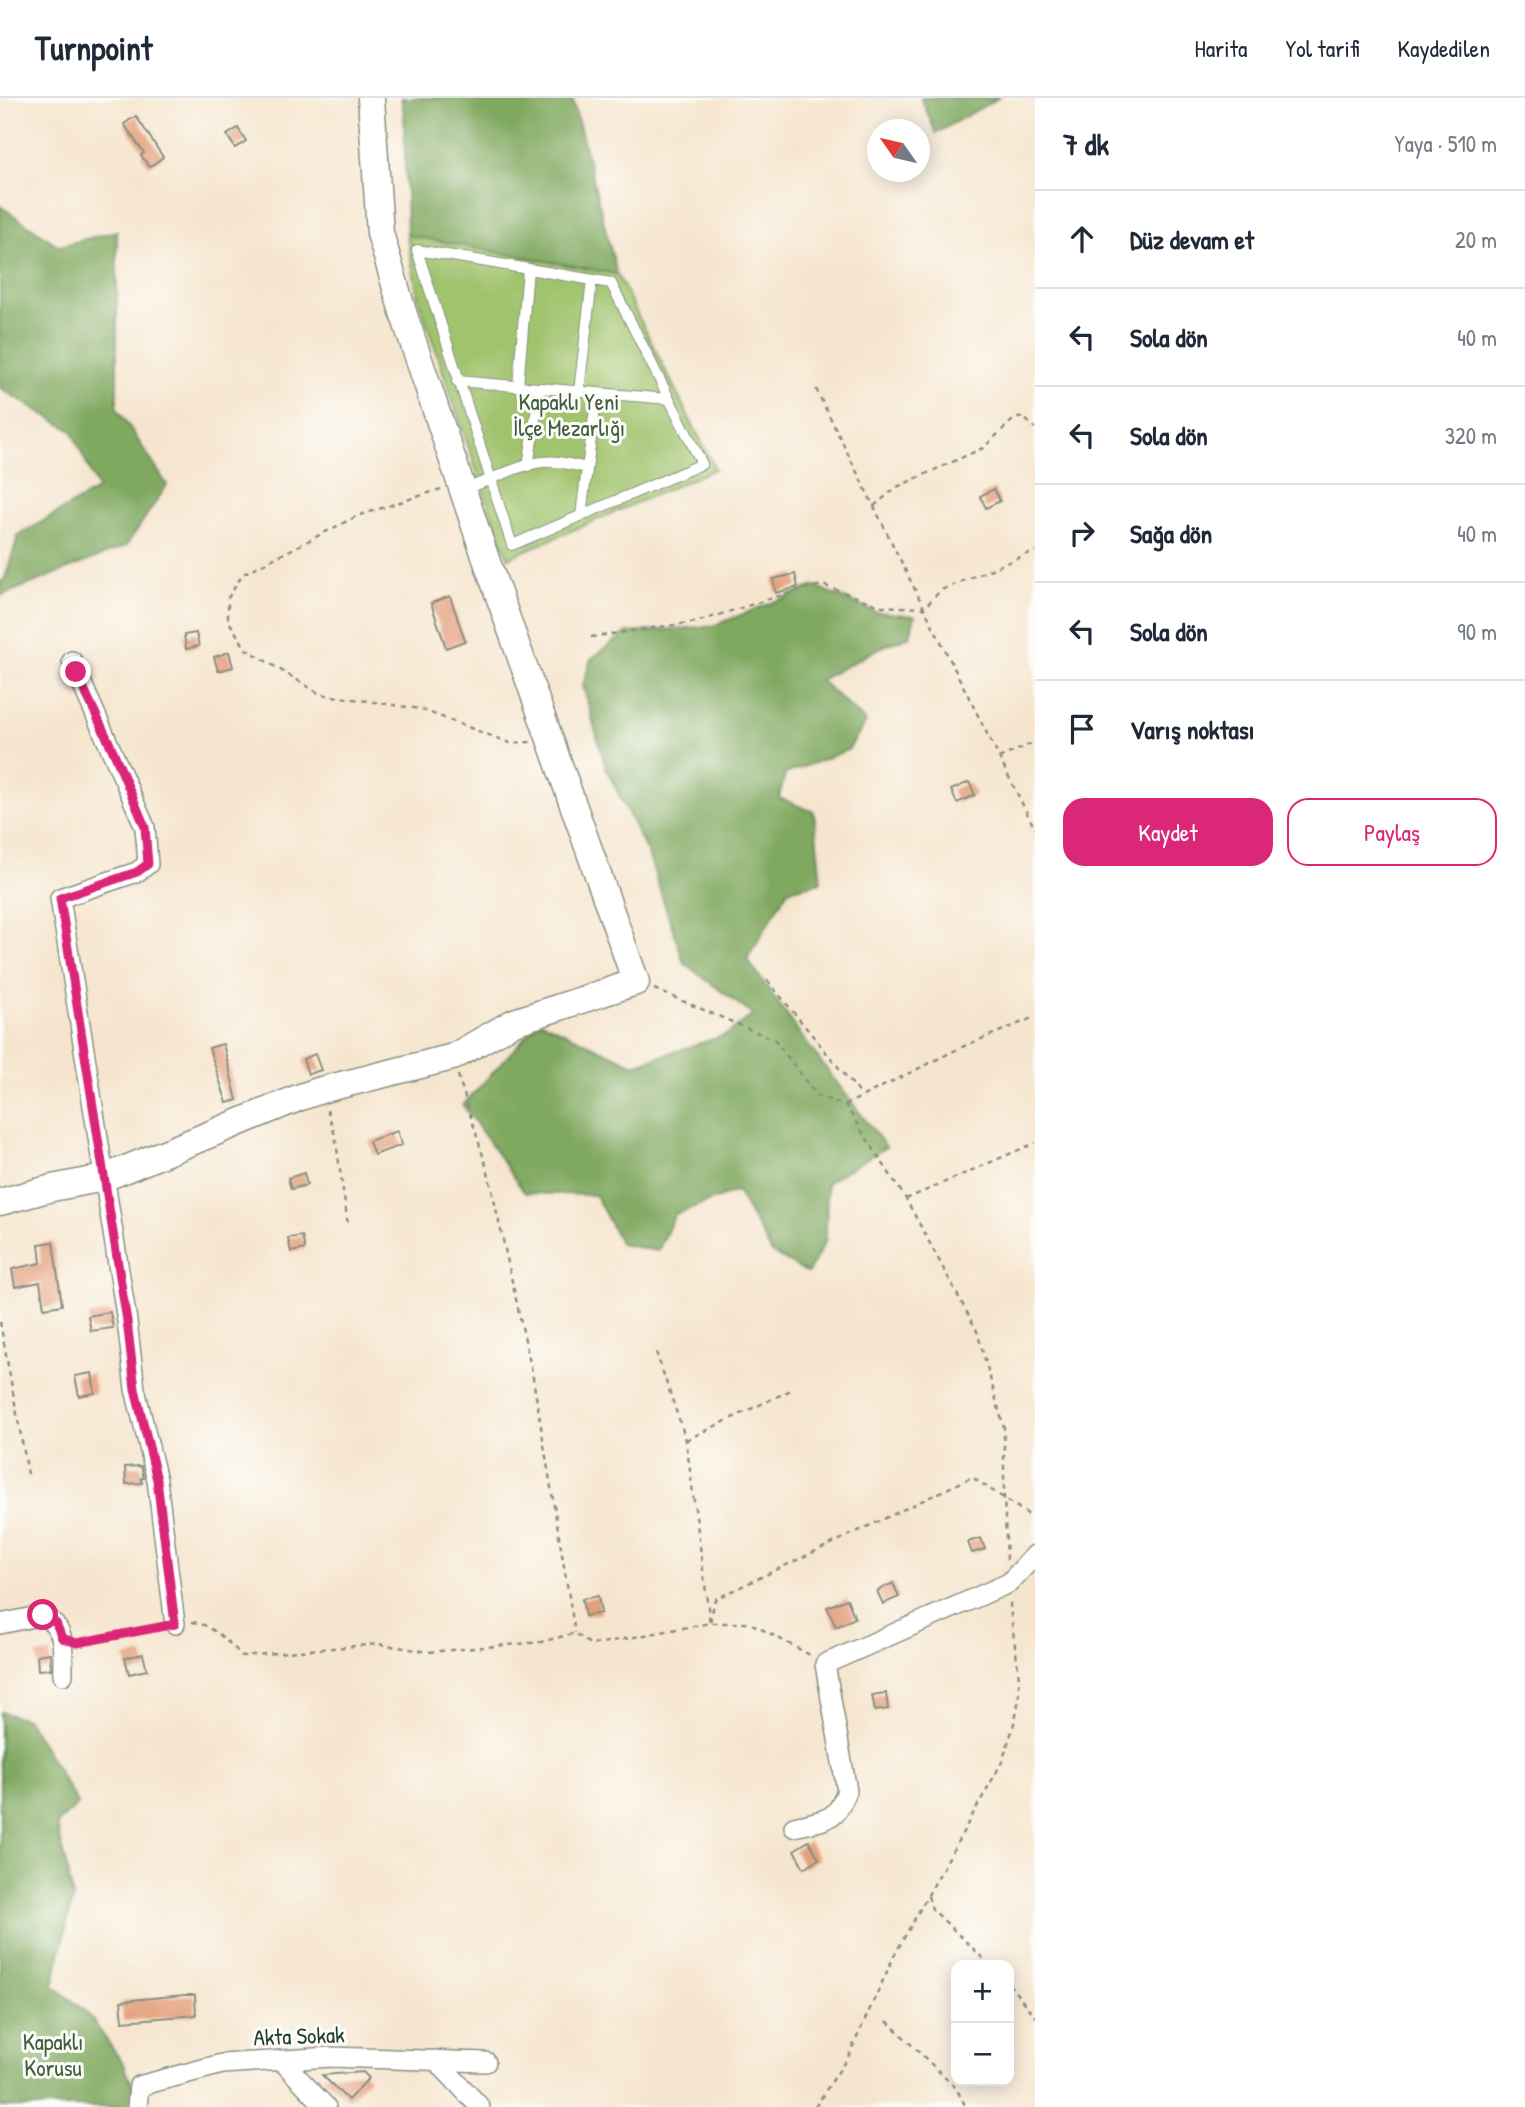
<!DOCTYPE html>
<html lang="tr">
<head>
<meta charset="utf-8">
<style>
  :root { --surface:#fff; --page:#f6f6f7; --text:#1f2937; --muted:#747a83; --line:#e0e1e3; --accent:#db2777 }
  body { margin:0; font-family:"Patrick Hand",sans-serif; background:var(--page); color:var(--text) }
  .controls { position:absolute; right:21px; bottom:21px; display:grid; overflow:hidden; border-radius:14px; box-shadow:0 4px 18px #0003 }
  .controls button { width:63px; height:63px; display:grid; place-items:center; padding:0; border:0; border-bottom:2px solid var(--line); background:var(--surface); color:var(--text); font:35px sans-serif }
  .compass { position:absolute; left:867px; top:21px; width:63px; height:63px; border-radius:50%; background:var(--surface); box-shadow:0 4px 18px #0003; rotate:304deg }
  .stop { position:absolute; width:21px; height:21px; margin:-16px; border:5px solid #db2777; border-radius:50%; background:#fff }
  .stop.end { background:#db2777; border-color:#fff; box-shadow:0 2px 7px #0008 }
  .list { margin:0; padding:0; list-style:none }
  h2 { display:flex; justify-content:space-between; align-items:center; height:91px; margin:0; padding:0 28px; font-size:30px }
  h2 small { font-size:23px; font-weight:400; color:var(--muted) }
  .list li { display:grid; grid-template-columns:46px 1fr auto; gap:21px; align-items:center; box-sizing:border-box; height:98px; padding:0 28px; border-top:2px solid var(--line) }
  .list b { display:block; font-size:26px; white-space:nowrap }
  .list em { font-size:23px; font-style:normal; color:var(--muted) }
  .actions { display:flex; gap:14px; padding:21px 28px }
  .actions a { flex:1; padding:16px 0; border:2px solid var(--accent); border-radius:21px; text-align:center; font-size:24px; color:var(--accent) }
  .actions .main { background:var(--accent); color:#fff }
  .icon { flex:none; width:38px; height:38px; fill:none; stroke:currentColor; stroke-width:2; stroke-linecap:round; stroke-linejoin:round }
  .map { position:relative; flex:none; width:1035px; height:2009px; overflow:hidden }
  header { display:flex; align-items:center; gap:42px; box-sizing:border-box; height:98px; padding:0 35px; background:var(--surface); border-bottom:2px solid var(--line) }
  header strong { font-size:33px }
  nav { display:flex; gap:38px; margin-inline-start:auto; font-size:24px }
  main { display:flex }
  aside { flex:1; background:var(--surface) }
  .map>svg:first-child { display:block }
  .green { fill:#a0c36d; stroke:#608050; stroke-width:2 }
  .forest { fill:#80a960; stroke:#50734a; stroke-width:2 }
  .building { fill:#e49f7d }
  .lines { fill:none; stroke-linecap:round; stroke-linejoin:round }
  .lane-casing { stroke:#8a9181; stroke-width:12 }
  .street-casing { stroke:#8a9181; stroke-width:22 }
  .secondary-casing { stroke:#8a9181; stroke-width:29 }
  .path { stroke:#8a9181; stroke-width:2.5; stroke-dasharray:5 5; stroke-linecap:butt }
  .lane { stroke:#fff; stroke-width:10 }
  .street { stroke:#fff; stroke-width:19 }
  .secondary { stroke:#fff; stroke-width:26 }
  .route { stroke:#db2777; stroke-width:9 }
  .labels { text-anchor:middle; stroke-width:6; stroke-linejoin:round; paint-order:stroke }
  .park-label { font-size:23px; fill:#3f5e42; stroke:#fdfcf7 }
  .street-label { font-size:23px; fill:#1f3d34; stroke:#fdfcf7 }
</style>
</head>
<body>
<header>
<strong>Turnpoint</strong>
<nav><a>Harita</a><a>Yol tarifi</a><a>Kaydedilen</a></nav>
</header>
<main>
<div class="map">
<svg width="1035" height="2009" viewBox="0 0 1035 2009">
  <rect width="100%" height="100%" fill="#fdfcf7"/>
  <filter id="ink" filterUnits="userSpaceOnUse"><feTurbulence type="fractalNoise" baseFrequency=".0143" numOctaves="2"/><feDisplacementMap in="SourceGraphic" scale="14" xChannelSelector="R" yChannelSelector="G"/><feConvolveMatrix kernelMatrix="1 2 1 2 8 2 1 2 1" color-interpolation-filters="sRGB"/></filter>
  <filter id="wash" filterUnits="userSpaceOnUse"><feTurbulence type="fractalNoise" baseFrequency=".00686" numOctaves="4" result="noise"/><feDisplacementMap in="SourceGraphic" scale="28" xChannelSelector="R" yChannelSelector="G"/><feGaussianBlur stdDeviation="1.57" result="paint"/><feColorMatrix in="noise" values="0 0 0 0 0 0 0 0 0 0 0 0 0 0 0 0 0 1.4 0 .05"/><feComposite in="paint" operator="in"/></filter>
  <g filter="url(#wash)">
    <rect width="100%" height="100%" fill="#f6e5ce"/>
    <polygon class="green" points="407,137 617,176 715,371 508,460 481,386 418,200"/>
    <g class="forest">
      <polygon points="401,0 572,0 617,176 407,137 404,16"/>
      <polygon points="921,0 998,0 936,35"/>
      <polygon points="0,108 59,148 117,133 117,310 167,387 126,448 0,498 0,484 5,481 18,438 98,391 72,333 0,290"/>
      <polygon points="814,488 876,514 915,518 910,538 879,550 820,582 866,624 848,652 785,676 779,700 814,714 821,784 788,792 747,861 805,943 886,1049 827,1084 826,1142 808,1175 772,1155 737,1093 675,1116 658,1153 621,1146 595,1097 525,1095 463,1007 540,923 634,967 726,937 753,917 684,865 648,756 606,670 583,588 591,561 626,535 713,528"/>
      <polygon points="0,1614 27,1621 78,1706 57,1726 73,1799 53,1887 88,1916 124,1967 142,2009 0,2009"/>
    </g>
    <g id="blocks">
      <g class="building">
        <polygon points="136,18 163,59 149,69 141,57 144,55 124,26"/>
        <polygon points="238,30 246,43 235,50 227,37"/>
        <polygon points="994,391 1000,403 986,410 980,398"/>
        <polygon points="795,476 798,489 776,495 773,481"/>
        <polygon points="450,498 465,543 446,550 431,505"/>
        <polygon points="196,535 199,548 186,551 184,537"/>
        <polygon points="229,554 233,569 218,573 214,559"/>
        <polygon points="969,684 975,697 957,705 951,692"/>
        <polygon points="223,946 237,1002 227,1005 209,950"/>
        <polygon points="315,956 321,972 308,976 303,961"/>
        <polygon points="397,1033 402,1047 374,1057 369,1043"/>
        <polygon points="304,1075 307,1087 291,1091 288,1080"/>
        <polygon points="302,1138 305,1151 291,1154 288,1140"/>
        <polygon points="53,1144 62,1207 44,1210 40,1184 15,1189 12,1171 41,1165 39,1146"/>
        <polygon points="110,1214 113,1230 91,1233 88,1218"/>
        <polygon points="92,1275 95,1295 79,1298 75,1278"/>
        <polygon points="141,1368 144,1380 141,1380 142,1385 126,1386 125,1369"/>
        <polygon points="981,1440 985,1451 972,1455 968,1444"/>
        <polygon points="893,1485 899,1499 883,1506 877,1493"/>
        <polygon points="598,1498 601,1515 585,1518 582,1501"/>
        <polygon points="847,1501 855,1520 836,1529 827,1509"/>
        <polygon points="50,1555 51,1571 38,1572 37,1557"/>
        <polygon points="143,1556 147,1572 129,1576 125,1560"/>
        <polygon points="886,1595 888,1611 875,1613 872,1597"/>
        <polygon points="809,1743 819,1761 804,1770 794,1752"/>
        <polygon points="184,1897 195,1897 196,1917 123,1923 121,1903"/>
        <polygon points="363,1974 369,1980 348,2002 322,1977"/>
      </g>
    </g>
  </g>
  <g filter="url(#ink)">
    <use href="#blocks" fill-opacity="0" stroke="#8a9181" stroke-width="2"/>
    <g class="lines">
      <defs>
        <g id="lane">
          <polygon points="417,152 611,185 702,366 512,447"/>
          <polyline points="457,283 669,301"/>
          <polyline points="518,288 528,171"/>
          <polyline points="579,293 592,182"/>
          <polyline points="528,368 540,290"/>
          <path d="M463,391C490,384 515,367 543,364C557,362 574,367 587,370"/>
          <polyline points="581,417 597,295"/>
        </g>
        <g id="street">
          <polyline points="72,563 145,729 148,766 137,774 60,800 127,1223 135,1291 157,1382 175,1526"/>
          <path d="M0,1526L43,1517C68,1532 62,1551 63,1577"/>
          <path d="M794,1729C826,1721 835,1725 847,1693L825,1566L1009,1485L1035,1457"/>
          <polyline points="281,1962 326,2009"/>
          <polyline points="436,1962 480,2009"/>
          <polyline points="137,2009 139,1988 222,1966 331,1959 486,1964"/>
        </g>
        <polyline id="secondary" points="0,1104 52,1090 104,1080 298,1000 321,992 453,959 514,924 636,884 487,464 403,214 380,135 371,0"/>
      </defs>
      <use href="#lane" class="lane-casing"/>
      <use href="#street" class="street-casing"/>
      <use href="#secondary" class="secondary-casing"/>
      <g class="path">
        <polyline points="816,291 924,510 941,492 1035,453"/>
        <polyline points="441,391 357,418 243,476 228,500 228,522 246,551 320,596 420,611 510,645 531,644"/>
        <polyline points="874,408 897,389 983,350 1014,321 1023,319 1035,330"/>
        <polyline points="591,539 696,524 798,492 823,487 880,508 924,510 1035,731"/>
        <polyline points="999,660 1035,644"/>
        <polyline points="767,882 862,998"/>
        <polyline points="654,891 775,942 817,998 845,1007 906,1101 977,1233 1004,1330 1004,1398 1007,1462"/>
        <polyline points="458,977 488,1074 532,1274 575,1535"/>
        <polyline points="845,1007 962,949 1035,919"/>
        <polyline points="327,1012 335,1037 348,1127"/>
        <polyline points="906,1101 1035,1045"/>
        <polyline points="0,1224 28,1376"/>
        <polyline points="656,1254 686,1342 710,1525 750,1525 810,1557"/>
        <polyline points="686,1342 793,1291"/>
        <path d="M192,1524C210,1525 230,1545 242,1558L379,1546L429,1554L541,1544L575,1535L591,1547L710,1525L715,1501L972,1379L1035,1421"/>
        <polyline points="79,1544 158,1530"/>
        <polyline points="928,1798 932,1811 990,1867"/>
        <polyline points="1009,1886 1035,1919"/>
        <polyline points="887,1923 956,1990 966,2009"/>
        <path d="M815,2009L848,1959L894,1858L1002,1664C1009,1642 1018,1618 1019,1595C1020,1564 1011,1534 1010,1503"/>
      </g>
      <use href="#lane" class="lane"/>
      <use href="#street" class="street"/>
      <use href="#secondary" class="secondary"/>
    </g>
  </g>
  <g class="lines" filter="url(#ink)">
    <polyline class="route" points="43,1517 56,1525 62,1540 77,1545 175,1526 157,1382 135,1291 127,1223 60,800 137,774 148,766 145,729 114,655 76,574"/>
  </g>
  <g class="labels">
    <g class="park-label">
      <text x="569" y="312">Kapaklı Yeni<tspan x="569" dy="26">İlçe Mezarlığı</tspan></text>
      <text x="53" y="1952">Kapaklı<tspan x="53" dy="26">Korusu</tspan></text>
    </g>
    <g class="street-label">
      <text transform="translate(299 1938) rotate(-2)" y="8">Akta Sokak</text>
    </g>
  </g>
</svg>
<div class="controls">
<button>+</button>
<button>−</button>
</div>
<svg class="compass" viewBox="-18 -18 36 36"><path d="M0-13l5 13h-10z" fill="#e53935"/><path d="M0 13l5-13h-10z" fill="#747a83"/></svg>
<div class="stop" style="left:43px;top:1517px"></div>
<div class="stop end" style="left:76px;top:574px"></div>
</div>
<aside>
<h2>7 dk<small>Yaya · 510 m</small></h2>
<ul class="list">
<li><svg class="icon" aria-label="ahead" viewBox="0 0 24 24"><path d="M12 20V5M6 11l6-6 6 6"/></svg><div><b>Düz devam et</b></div><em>20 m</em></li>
<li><svg class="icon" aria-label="left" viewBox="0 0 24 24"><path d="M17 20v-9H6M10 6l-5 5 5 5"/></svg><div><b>Sola dön</b></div><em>40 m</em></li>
<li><svg class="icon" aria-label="left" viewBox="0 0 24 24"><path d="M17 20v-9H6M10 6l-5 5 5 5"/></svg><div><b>Sola dön</b></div><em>320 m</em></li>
<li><svg class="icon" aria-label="right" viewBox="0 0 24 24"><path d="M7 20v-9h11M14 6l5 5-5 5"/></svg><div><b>Sağa dön</b></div><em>40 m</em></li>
<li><svg class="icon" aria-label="left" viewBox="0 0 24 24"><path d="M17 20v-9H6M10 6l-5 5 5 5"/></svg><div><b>Sola dön</b></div><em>90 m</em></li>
<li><svg class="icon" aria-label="arrive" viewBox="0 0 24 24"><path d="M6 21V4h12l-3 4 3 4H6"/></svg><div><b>Varış noktası</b></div></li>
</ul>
<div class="actions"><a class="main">Kaydet</a><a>Paylaş</a></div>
</aside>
</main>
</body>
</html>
